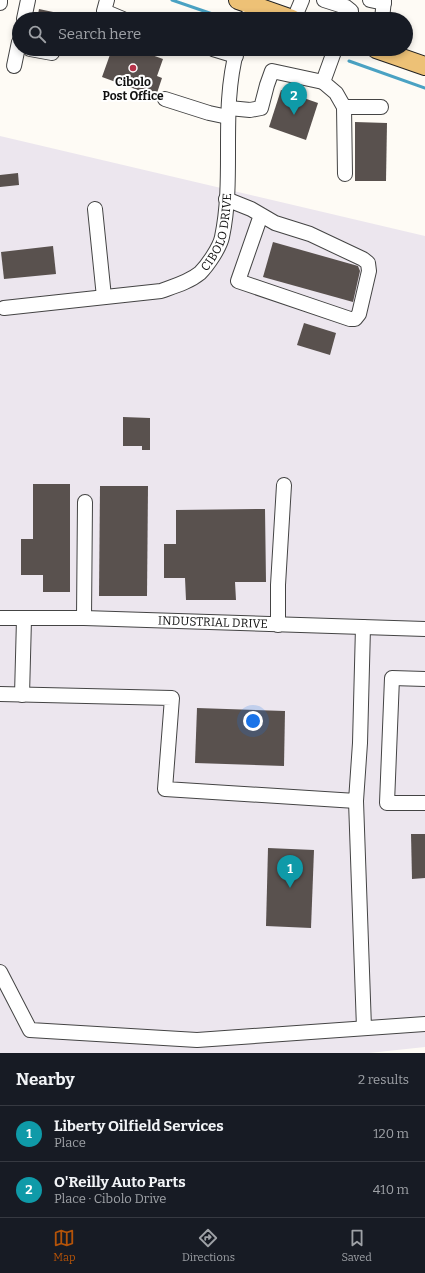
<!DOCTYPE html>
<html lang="en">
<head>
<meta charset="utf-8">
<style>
  :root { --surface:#171b24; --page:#20242c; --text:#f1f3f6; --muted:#9ea1a6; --line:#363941; --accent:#b45309 }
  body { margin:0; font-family:Bitter,serif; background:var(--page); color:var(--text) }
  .you { position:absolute; left:253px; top:721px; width:14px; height:14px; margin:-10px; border:3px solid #fff; border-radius:50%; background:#1a73e8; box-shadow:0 0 0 6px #1a73e833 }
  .badge { display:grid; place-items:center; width:26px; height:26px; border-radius:50%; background:var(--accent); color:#fff; font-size:13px; font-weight:700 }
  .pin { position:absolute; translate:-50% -33px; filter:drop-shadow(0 1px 2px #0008) }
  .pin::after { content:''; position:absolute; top:21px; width:14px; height:12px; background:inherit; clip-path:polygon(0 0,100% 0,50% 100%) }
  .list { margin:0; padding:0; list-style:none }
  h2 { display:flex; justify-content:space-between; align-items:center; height:52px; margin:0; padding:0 16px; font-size:17px }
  h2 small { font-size:13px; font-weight:400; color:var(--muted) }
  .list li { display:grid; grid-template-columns:26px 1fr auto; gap:12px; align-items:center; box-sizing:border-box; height:56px; padding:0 16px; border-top:1px solid var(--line) }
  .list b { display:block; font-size:15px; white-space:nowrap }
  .list p { margin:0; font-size:13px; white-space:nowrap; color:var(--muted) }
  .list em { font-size:13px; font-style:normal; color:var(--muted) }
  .icon { flex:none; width:22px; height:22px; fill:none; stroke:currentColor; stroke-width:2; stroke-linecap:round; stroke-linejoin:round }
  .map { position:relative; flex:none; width:425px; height:1053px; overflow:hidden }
  .search { position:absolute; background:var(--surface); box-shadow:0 2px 6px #0003; left:12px; right:12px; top:12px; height:44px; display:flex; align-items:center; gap:10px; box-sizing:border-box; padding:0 14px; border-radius:22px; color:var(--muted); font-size:15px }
  .sheet { height:164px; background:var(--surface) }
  nav { display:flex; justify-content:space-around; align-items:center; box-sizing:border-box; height:56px; border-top:1px solid var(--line); background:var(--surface); font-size:11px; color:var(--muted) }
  nav a { display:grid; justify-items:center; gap:2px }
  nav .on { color:var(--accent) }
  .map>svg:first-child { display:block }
  .industrial { fill:#ece6ee }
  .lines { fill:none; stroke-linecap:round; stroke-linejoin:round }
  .stream { stroke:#4aa2c3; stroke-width:3 }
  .building { fill:#59514e }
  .minor-casing { stroke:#444; stroke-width:16 }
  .major-casing { stroke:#222; stroke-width:20 }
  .minor { stroke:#fff; stroke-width:14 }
  .major { stroke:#edc176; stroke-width:18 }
  .poi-dot { fill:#b7334a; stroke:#fff; stroke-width:1.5 }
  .labels { text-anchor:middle; stroke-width:4; stroke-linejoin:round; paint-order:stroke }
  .poi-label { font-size:12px; font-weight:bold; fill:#111; stroke:#fff }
  .street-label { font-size:12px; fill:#111; stroke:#fff }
</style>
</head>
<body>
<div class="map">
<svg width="425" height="1053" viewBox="0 0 425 1053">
  <rect width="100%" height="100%" fill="#fefbf5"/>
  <polygon class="industrial" points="0,136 425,236 425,1047 369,1053 0,1053"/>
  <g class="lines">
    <g class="stream">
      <polyline points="172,0 227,19"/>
      <polyline points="312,49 317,51"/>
      <polyline points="349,61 425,88"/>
    </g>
  </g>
  <g class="building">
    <polygon points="39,9 72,16 71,19 37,19"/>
    <polygon points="112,49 135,49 163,59 157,76 162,78 157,93 148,90 146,93 102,77"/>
    <polygon points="281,90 318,103 306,140 269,127"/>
    <polygon points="355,122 387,123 386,181 355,181"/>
    <polygon points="18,173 19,185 0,187 0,175"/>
    <polygon points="273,242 358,266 360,271 353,302 263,277"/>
    <polygon points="53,246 56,274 4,279 1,252"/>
    <polygon points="304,323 336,333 330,355 297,345"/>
    <polygon points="123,417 150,418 150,450 142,450 142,446 123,446"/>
    <polygon points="33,484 70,484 70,592 43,592 43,575 21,575 21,539 33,539"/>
    <polygon points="100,486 148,486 147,596 99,596"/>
    <polygon points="265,509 266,582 235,582 236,600 186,600 185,578 164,578 164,544 176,544 176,510"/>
    <polygon points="197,708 285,711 284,766 195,763"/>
    <polygon points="411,834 425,834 425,878 412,879"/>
    <polygon points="268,848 314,850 311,928 266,926"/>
  </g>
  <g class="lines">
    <defs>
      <g id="minor">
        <polyline points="107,0 104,11 123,19"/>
        <polyline points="324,0 346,7 351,11 351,19"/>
        <polyline points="370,0 384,3"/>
        <polyline points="0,3 0,0"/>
        <polyline points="24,19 28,0"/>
        <polyline points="247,19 253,5"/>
        <polyline points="294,19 302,0"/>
        <polyline points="382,19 384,0"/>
        <polyline points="30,49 52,53"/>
        <polyline points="213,49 236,56"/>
        <polyline points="335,49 323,82 336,93 344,107 381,107"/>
        <polyline points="14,66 19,42"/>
        <polyline points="165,99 209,113 228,117"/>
        <polyline points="344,107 345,174"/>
        <polyline points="229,108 250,110 261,108 267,85 272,71 323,82"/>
        <polyline points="226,199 251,209 275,223 310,234 363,259 368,263 369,271 359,314 355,319 350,319 238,281 261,215"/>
        <polyline points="95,209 104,297"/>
        <path id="s1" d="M4,308L161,291C175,286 189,282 200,273C208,265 220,247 222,237C235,175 220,111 237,49"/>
        <path id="s2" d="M0,618H84L425,629"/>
        <polyline points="84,618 85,502"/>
        <polyline points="278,625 278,585 284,485"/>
        <polyline points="425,679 392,678 387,803 425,803"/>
        <polyline points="0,694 172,698 165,789 356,801 360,743 363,627"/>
        <polyline points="22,695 24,619"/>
        <polyline points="356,801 364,1028"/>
        <polyline points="0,972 30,1030 197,1040 425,1024"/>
      </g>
      <g id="major">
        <polyline points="238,0 292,19"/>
        <polyline points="376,49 425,66"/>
      </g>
    </defs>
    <use href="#minor" class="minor-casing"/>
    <use href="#major" class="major-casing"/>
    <use href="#minor" class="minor"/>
    <use href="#major" class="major"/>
  </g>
  <circle class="poi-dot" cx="133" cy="68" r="4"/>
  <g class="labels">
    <g class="poi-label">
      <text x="133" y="86">Cibolo<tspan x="133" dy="14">Post Office</tspan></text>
    </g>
    <g class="street-label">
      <text dy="4" stroke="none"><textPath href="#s1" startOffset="247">CIBOLO DRIVE</textPath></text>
      <text dy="4" stroke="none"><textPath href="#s2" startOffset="213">INDUSTRIAL DRIVE</textPath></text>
    </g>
  </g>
</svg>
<div class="you"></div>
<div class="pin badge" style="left:290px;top:888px;background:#0f9aa8">1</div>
<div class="pin badge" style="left:294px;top:115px;background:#0f9aa8">2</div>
<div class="search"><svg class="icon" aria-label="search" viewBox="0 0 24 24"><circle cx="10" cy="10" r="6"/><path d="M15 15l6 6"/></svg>Search here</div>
</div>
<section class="sheet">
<h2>Nearby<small>2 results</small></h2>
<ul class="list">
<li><span class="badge" style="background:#0f9aa8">1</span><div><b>Liberty Oilfield Services</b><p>Place</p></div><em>120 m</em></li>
<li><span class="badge" style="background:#0f9aa8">2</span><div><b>O'Reilly Auto Parts</b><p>Place · Cibolo Drive</p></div><em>410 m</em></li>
</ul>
</section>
<nav>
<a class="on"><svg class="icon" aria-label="map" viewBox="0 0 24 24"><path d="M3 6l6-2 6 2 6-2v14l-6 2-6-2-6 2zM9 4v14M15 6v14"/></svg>Map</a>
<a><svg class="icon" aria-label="directions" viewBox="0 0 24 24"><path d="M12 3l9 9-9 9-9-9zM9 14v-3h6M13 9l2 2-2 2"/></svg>Directions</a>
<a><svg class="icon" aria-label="saved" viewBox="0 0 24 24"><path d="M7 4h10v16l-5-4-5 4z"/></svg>Saved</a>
</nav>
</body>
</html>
